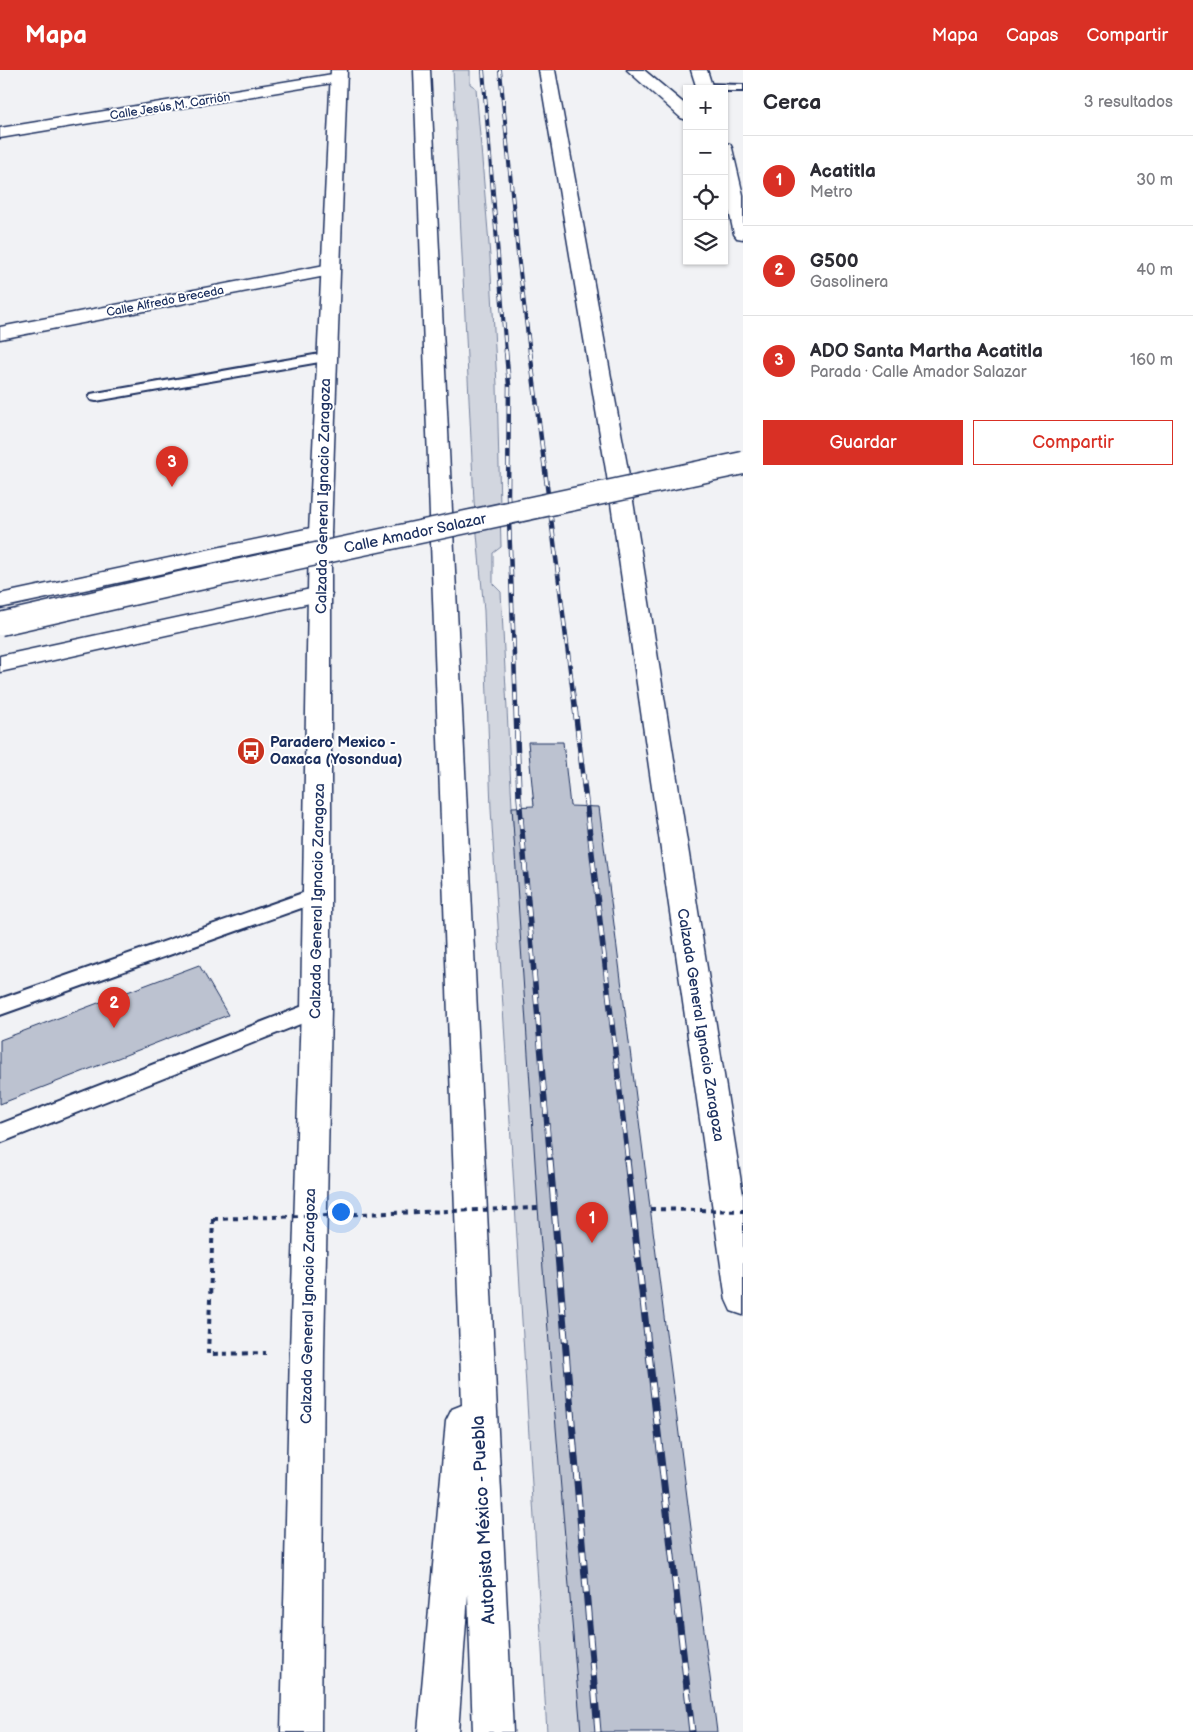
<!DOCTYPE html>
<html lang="es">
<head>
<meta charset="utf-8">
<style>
  :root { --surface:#fff; --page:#f2f2f3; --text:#2b2b33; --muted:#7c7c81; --line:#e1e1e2; --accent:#d93025 }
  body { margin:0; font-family:"Balsamiq Sans",sans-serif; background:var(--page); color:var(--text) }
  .controls { position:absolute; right:15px; top:15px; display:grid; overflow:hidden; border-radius:0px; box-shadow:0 1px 4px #0004 }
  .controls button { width:45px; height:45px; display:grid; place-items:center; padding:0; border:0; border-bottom:1px solid var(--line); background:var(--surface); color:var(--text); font:25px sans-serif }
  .you { position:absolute; left:340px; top:1141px; width:18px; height:18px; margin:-12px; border:4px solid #fff; border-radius:50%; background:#1a73e8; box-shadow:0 0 0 8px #1a73e833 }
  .badge { display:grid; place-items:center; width:32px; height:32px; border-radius:50%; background:var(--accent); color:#fff; font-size:16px; font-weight:700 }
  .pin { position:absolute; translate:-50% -41px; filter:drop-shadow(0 1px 2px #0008) }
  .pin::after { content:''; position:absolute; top:26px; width:18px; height:15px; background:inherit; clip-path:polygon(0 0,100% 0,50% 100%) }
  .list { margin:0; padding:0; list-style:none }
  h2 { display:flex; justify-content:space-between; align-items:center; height:65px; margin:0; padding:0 20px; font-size:21px }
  h2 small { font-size:16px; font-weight:400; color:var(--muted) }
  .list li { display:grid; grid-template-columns:32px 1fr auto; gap:15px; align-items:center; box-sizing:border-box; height:90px; padding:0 20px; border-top:1px solid var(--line) }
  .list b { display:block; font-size:19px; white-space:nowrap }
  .list p { margin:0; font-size:16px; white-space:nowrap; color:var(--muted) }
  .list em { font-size:16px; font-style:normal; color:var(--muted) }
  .actions { display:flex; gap:10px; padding:15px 20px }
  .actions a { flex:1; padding:11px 0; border:1px solid var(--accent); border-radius:0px; text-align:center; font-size:18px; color:var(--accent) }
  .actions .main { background:var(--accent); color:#fff }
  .icon { flex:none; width:28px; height:28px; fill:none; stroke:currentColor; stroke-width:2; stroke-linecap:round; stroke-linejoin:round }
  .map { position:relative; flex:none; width:743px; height:1662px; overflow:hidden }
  header { display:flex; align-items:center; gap:30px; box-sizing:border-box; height:70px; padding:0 25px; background:var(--accent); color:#fff }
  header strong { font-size:24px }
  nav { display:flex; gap:28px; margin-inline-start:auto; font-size:18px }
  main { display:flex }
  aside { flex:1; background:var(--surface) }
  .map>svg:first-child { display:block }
  .green { fill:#d2d6df; stroke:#76829e }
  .building { fill:#bcc2d0; stroke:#1b2f5e }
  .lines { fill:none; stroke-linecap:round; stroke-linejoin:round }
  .service-casing { stroke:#1b2f5e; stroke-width:4 }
  .minor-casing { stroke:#1b2f5e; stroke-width:3 }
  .tertiary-casing { stroke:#1b2f5e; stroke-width:3 }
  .secondary-casing { stroke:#1b2f5e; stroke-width:3 }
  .motorway-casing { stroke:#1b2f5e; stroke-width:3 }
  .path { stroke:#1b2f5e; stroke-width:4; stroke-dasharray:5 5; stroke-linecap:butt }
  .service { fill:#fff; fill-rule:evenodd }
  .minor { fill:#fff; fill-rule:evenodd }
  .tertiary { fill:#fff; fill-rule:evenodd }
  .secondary { fill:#fff; fill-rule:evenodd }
  .motorway { fill:#fff; fill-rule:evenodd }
  .rail-far3-casing { stroke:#1b2f5e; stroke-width:4 }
  .rail-far2-casing { stroke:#1b2f5e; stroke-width:4.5 }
  .rail-far1-casing { stroke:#1b2f5e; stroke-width:5.5 }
  .rail-casing { stroke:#1b2f5e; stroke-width:7 }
  .rail-far3 { stroke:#fff; stroke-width:2.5; stroke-dasharray:7; stroke-linecap:butt }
  .rail-far2 { stroke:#fff; stroke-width:3; stroke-dasharray:9; stroke-linecap:butt }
  .rail-far1 { stroke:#fff; stroke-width:4; stroke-dasharray:11; stroke-linecap:butt }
  .rail { stroke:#fff; stroke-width:5; stroke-dasharray:14; stroke-linecap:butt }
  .tertiary-bridge-casing { stroke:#1b2f5e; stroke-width:25; stroke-linecap:butt }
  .path-bridge { stroke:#1b2f5e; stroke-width:4; stroke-dasharray:5 5; stroke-linecap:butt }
  .tertiary-bridge { stroke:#fff; stroke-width:22 }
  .labels { text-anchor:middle; stroke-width:4; stroke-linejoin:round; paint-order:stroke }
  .far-street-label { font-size:12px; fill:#1b2f5e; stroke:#fff }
  .street-label { font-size:15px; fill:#1b2f5e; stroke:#fff }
  .poi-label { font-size:15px; font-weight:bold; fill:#1b2f5e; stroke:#fff; text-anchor:start }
  .near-street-label { font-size:18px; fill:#1b2f5e; stroke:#fff }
</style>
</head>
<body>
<header>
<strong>Mapa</strong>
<nav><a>Mapa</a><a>Capas</a><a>Compartir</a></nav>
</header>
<main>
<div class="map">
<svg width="743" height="1662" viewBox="0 0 743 1662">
  <rect width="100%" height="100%" fill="#f1f2f5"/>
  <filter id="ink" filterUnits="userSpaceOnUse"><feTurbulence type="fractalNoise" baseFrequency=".02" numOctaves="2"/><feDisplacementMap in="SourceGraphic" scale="10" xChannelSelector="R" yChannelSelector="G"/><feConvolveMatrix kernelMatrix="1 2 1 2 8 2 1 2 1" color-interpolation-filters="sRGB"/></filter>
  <g filter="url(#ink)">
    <polygon class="green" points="453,0 470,0 470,14 476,18 490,186 497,315 501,477 493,483 493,514 501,522 512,737 582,1662 547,1662 491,739 484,541 474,431"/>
    <g class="building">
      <polygon points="528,672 563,672 570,736 599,737 717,1662 581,1662 538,1138 512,737 534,736"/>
      <polygon points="199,895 228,945 0,1034 0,970"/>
    </g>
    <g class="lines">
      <defs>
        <g id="service">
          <polygon points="704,14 743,15 743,21 724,21 724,19 700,19 700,15"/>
          <polygon points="326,283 331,284 333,287 331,290 96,331 91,330 89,327 91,324 96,323"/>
          <polygon points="317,818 324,820 327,825 324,830 0,945 0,929"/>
          <polygon points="316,931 323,933 327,939 323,945 0,1073 0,1054"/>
        </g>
        <g id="minor">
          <polygon points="339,3 344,5 347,8 344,11 0,68 0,58"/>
          <polygon points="330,194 336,196 339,200 336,204 0,269 0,257"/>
        </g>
        <g id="tertiary">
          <polygon points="320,456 328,458 331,463 328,468 0,538 0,524"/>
          <polygon points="320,517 328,519 332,524 328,529 0,602 0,586"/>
        </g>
        <g id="secondary">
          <polygon points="331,0 347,0 331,463 331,939 324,1281 321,1662 281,1662 290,1281 301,939 309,463"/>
          <polygon points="691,0 707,0 713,19 697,19"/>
          <polygon points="724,73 730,74 732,78 743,125 743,169 737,168 734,164 724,118"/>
        </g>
        <g id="motorway">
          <polygon points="414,0 430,0 513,1662 473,1662 468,1524 458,1662 418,1662 446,1351 452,1339 462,1335"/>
          <polygon points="539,0 555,0 629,406 743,1125 743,1245 731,1241 726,1230 607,406"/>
          <polygon points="627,0 644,0 687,36 687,50 681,48"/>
        </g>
      </defs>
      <use href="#service" class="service-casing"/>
      <use href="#minor" class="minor-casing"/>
      <use href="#tertiary" class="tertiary-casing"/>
      <use href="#secondary" class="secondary-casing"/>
      <use href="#motorway" class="motorway-casing"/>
      <polyline class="path" points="213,1149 208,1284 266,1283"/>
      <use href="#service" class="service"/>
      <use href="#minor" class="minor"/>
      <use href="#tertiary" class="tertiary"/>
      <use href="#secondary" class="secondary"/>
      <use href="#motorway" class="motorway"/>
      <defs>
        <g id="rail-far3">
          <polyline points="483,0 506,283"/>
          <polyline points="500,0 518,185 530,283"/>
        </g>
        <g id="rail-far2">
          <polyline points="506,281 509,315 508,424 516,639"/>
          <polyline points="530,281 575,639"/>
        </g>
        <g id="rail-far1">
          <polyline points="516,638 519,726 550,1091"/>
          <polyline points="575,638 628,1091"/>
        </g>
        <g id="rail">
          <polyline points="550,1090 598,1662"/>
          <polyline points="627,1090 692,1662"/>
        </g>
      </defs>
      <use href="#rail-far3" class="rail-far3-casing"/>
      <use href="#rail-far2" class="rail-far2-casing"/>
      <use href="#rail-far1" class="rail-far1-casing"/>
      <use href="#rail" class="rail-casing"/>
      <use href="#rail-far3" class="rail-far3"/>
      <use href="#rail-far2" class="rail-far2"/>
      <use href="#rail-far1" class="rail-far1"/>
      <use href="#rail" class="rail"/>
      <defs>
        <polyline id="tertiary-bridge" points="0,554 180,513 743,393"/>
      </defs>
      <use href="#tertiary-bridge" class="tertiary-bridge-casing"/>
      <g class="path-bridge">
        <polyline points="650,1139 743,1141"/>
        <polyline points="213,1149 538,1138"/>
      </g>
      <use href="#tertiary-bridge" class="tertiary-bridge"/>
    </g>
  </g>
  <defs>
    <symbol id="bus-disc" viewBox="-11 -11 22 22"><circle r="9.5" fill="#c8321e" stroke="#fff"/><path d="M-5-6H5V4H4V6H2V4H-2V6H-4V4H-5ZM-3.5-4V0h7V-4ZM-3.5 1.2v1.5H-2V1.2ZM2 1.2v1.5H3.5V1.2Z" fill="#fff"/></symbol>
  </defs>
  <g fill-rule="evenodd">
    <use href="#bus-disc" x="235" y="665" width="32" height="32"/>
  </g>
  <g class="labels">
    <g class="far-street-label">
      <text transform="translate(170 36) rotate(-9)" y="4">Calle Jesús M. Carrión</text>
      <text transform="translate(165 231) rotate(-11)" y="4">Calle Alfredo Breceda</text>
    </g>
    <g class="street-label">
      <text transform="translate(323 426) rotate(-89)" y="5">Calzada General Ignacio Zaragoza</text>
      <text transform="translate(415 463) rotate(-12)" y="5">Calle Amador Salazar</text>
      <text transform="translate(317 831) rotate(-89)" y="5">Calzada General Ignacio Zaragoza</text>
      <text transform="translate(701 955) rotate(81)" y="5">Calzada General Ignacio Zaragoza</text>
      <text transform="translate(308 1236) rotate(-89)" y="5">Calzada General Ignacio Zaragoza</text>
    </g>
    <g class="poi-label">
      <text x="270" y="677">Paradero Mexico -<tspan x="270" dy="17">Oaxaca (Yosondua)</tspan></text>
    </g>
    <g class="near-street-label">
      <text transform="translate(483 1450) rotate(-93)" y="6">Autopista México - Puebla</text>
    </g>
  </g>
</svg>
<div class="controls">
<button>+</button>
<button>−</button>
<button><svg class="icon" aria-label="locate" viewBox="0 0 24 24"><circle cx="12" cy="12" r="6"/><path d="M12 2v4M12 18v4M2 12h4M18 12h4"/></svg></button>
<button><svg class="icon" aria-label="layers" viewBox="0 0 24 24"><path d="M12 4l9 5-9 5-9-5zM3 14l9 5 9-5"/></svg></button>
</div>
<div class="you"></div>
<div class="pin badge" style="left:592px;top:1173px">1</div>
<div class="pin badge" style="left:114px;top:958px">2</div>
<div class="pin badge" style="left:172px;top:417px">3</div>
</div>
<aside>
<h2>Cerca<small>3 resultados</small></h2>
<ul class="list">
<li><span class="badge">1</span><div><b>Acatitla</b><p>Metro</p></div><em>30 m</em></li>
<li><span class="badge">2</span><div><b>G500</b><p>Gasolinera</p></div><em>40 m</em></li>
<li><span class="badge">3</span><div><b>ADO Santa Martha Acatitla</b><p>Parada · Calle Amador Salazar</p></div><em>160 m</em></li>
</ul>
<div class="actions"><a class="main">Guardar</a><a>Compartir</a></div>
</aside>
</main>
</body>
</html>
